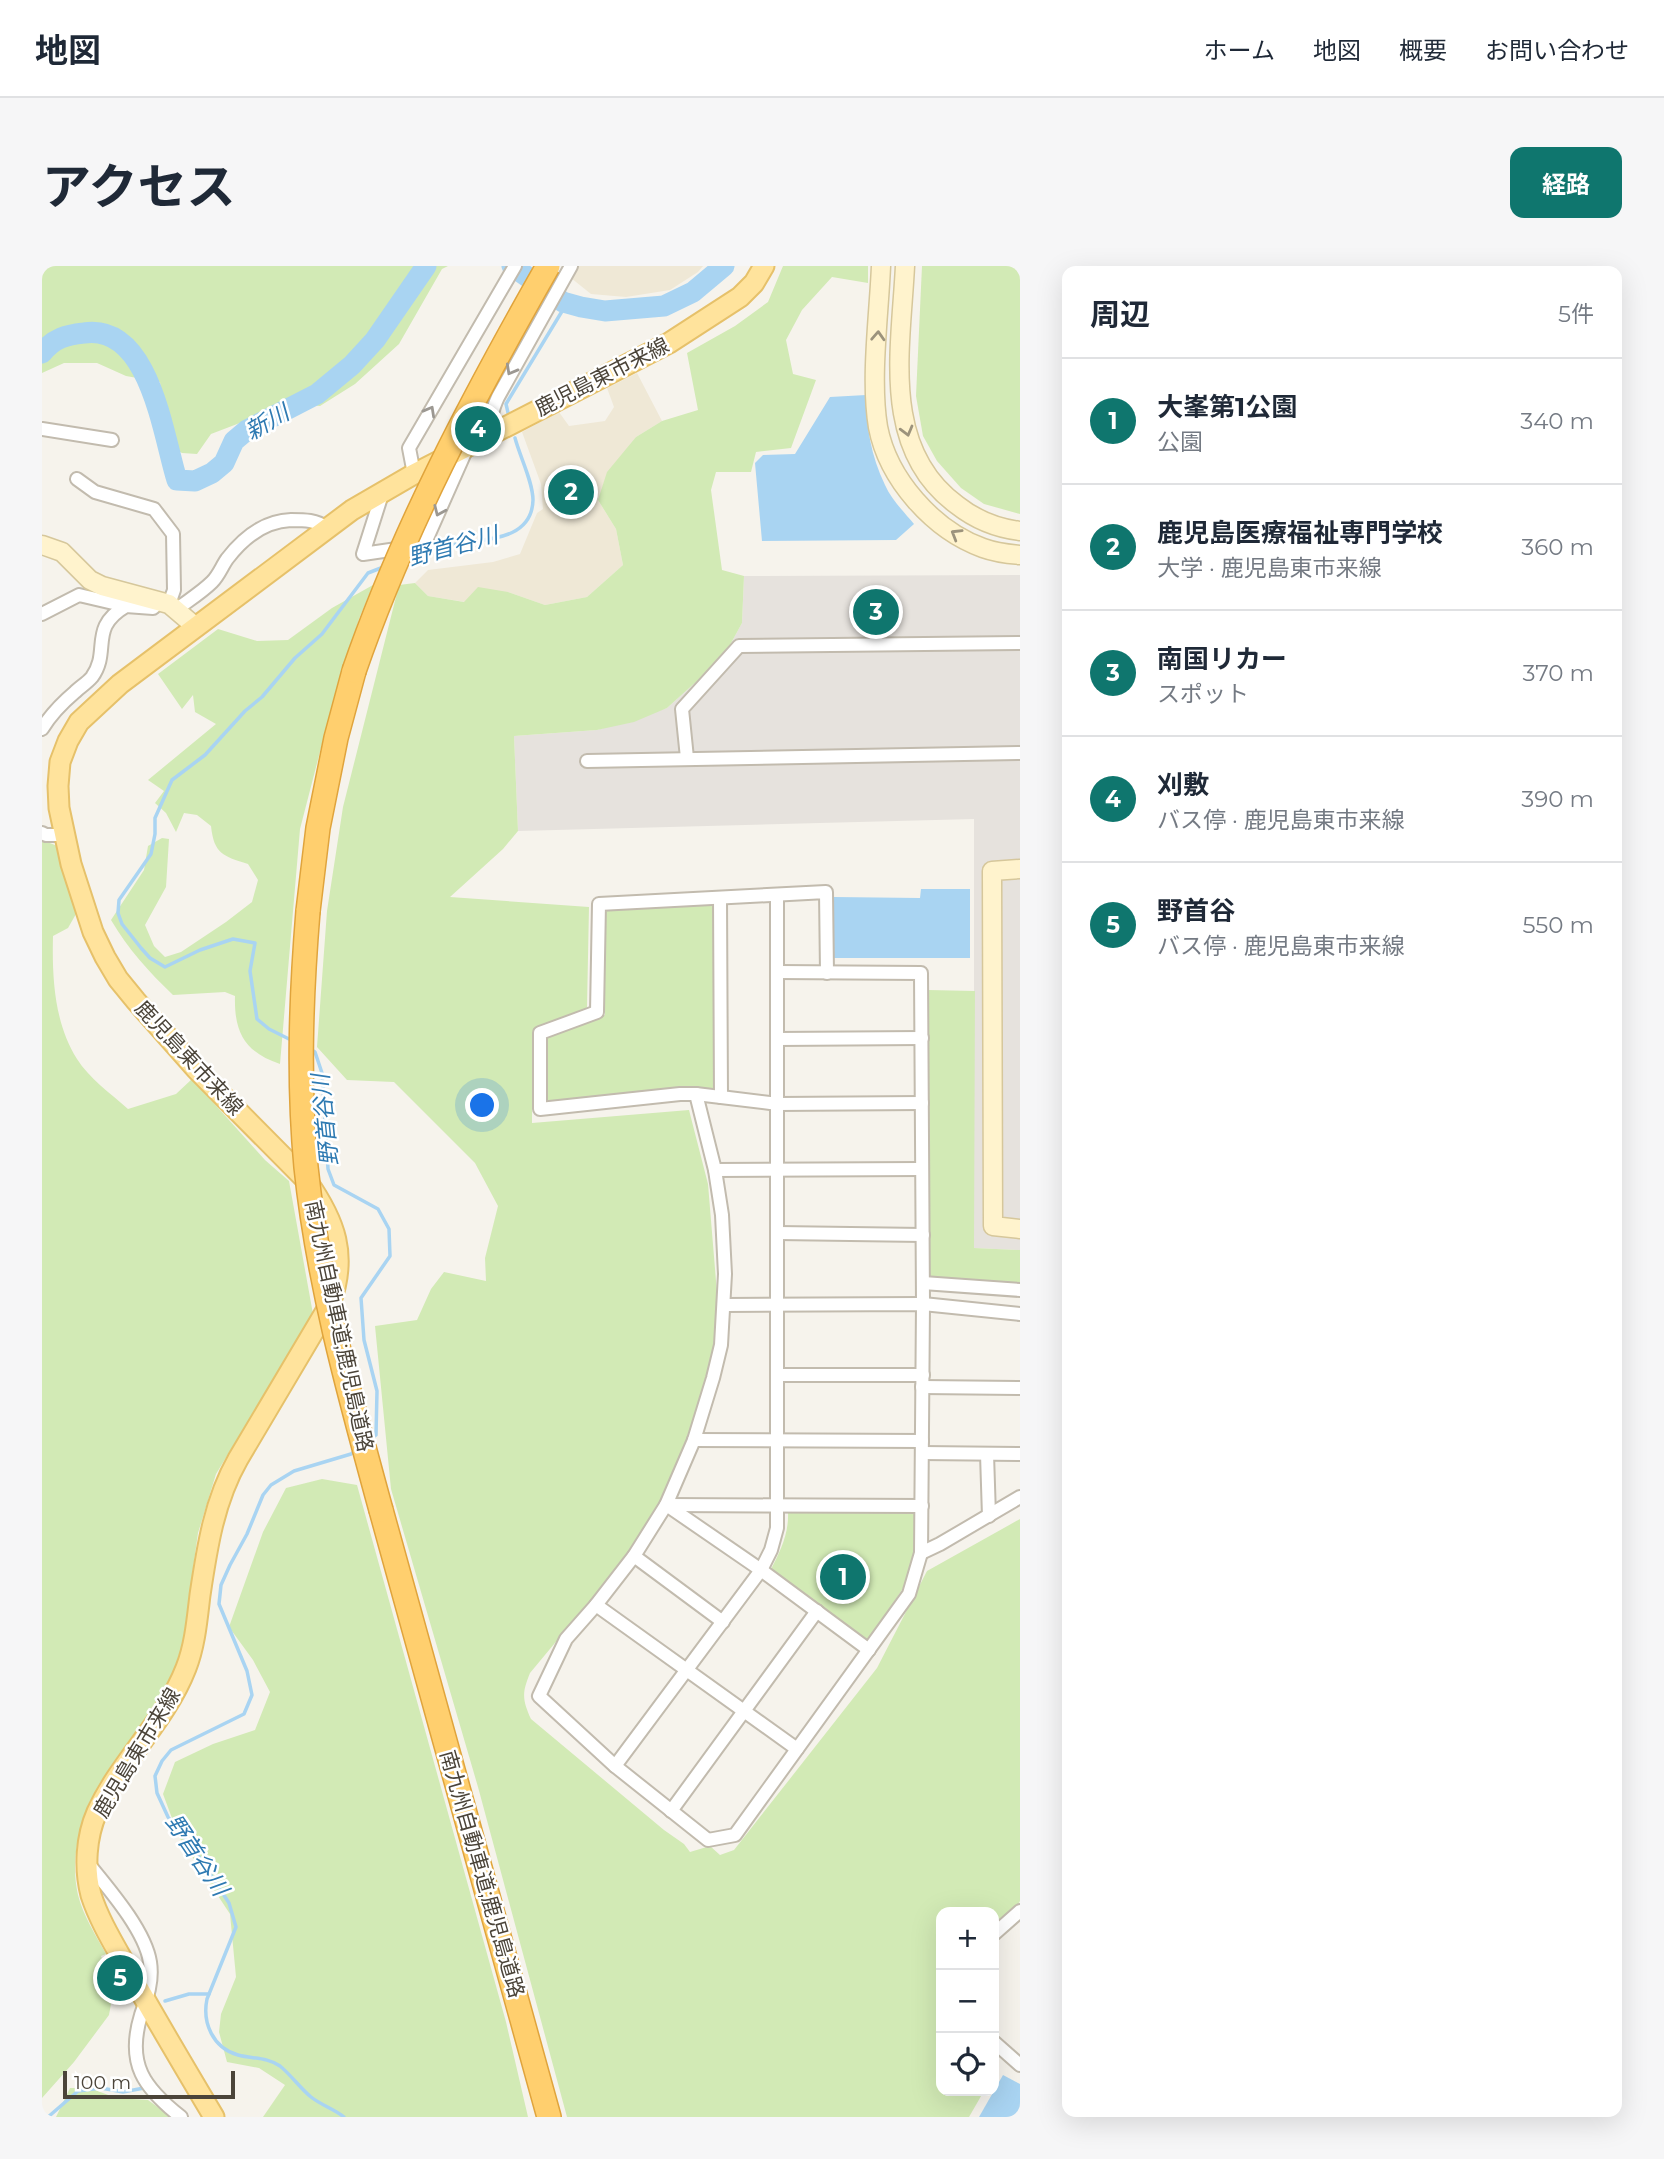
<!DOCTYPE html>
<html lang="ja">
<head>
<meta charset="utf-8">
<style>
  :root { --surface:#fff; --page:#f6f6f7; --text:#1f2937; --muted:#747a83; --line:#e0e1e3; --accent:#0f766e }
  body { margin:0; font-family:Montserrat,"Noto Sans JP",sans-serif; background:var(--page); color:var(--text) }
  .controls { position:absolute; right:21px; bottom:21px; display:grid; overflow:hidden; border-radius:14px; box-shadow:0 7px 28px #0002 }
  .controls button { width:63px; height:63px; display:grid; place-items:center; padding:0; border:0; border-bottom:2px solid var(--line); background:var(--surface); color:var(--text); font:35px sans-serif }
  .scale { position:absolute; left:21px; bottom:18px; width:172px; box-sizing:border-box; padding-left:7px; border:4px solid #4b4439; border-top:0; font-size:19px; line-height:24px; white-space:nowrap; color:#4b4439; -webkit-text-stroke:5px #fff; paint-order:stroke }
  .you { position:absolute; left:441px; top:840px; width:24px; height:24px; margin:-18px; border:5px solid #fff; border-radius:50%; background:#1a73e8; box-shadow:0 0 0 10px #1a73e833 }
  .badge { display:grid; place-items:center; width:46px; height:46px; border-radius:50%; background:var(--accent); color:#fff; font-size:23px; font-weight:700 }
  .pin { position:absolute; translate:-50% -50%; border:4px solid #fff; box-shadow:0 2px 7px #0006 }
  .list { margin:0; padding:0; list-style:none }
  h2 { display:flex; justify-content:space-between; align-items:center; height:91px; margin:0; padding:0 28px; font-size:30px }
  h2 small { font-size:23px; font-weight:400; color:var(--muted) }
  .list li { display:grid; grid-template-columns:46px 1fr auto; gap:21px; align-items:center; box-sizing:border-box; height:126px; padding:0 28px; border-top:2px solid var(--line) }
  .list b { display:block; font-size:26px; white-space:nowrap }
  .list p { margin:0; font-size:23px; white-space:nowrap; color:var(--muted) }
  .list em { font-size:23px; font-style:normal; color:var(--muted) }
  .icon { flex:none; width:38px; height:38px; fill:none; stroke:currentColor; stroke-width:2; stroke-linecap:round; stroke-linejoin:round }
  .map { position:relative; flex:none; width:978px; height:1851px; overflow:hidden; border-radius:14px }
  header { display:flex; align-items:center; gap:42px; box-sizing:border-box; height:98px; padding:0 35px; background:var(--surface); border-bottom:2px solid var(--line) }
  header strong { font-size:33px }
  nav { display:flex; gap:38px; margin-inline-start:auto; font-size:24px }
  .intro { display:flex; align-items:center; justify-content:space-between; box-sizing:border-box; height:168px; padding:0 42px }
  h1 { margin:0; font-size:49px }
  .button { padding:18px 32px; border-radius:14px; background:var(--accent); color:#fff; font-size:24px; font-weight:700 }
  main { display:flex; gap:42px; padding:0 42px }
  aside { flex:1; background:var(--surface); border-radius:14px; box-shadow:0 7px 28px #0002 }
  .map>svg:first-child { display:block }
  .industrial { fill:#e6e2dd }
  .education { fill:#efe8d6 }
  .green { fill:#d2eab5 }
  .water { fill:#a9d4f2 }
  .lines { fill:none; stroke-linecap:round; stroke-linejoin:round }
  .stream { stroke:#a9d4f2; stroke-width:3.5 }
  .river { stroke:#a9d4f2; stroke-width:21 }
  .street-casing { stroke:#c2bbae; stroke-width:16 }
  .secondary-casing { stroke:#d6c79b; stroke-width:21 }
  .primary-casing { stroke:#e6c16a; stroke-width:23 }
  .highway-casing { stroke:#e0a43c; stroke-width:26 }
  .street { stroke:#fff; stroke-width:12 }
  .secondary { stroke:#fff3cd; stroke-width:18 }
  .primary { stroke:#ffe39c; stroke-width:19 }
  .highway { stroke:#ffcf6e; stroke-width:23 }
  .highway-bridge-casing { stroke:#e0a43c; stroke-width:26; stroke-linecap:butt }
  .highway-bridge { stroke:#ffcf6e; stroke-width:23 }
  .oneway { stroke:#9c937c }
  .oneway2 { stroke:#9c9892 }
  .labels { text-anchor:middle; stroke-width:5; stroke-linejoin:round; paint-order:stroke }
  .street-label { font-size:21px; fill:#4b4439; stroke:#fff }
  .water-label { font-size:23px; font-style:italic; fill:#2e7ab2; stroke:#fff }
</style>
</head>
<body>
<header>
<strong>地図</strong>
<nav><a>ホーム</a><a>地図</a><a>概要</a><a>お問い合わせ</a></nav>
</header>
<div class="intro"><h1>アクセス</h1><a class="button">経路</a></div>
<main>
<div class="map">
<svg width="978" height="1851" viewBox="0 0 978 1851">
  <rect width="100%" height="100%" fill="#f6f3ec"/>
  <polygon class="industrial" points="978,309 978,984 932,982 932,553 476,565 472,470 555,464 625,442 655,415 688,379 700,357 702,310"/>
  <g class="education">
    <polygon points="536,0 661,0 656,6 628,24 584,31 549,28 529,12"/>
    <polygon points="595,107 620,155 594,171 556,234 574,263 581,299 545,331 503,339 466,326 423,336 386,330 373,317 386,304 451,296 478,288 495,247 501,243 499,218 480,166 517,146 527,160 563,155 572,141 565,122"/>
  </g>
  <g class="green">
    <polygon points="0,0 406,0 400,3 357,78 313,118 278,140 239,137 203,155 169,168 155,188 140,187 125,179 118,116 84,110 55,97 22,97 0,107"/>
    <path d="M741,0H826V17L790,11L760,44L744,74L751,108L774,114L749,182L714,186L709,206H674L669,224L680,304L702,310L700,357L688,379L655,415L625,442L592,456L555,464L472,470L476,565L461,583L408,631L547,641L545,741L538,751L502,761L490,770V857L647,844L666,918L676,1039L671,1085L650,1159L620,1235L581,1295L488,1407C480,1427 480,1433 489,1453L622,1564L642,1578L648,1586L668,1580L678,1589L692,1584L835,1402L885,1305L978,1253V1635L964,1659L952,1665V1646H899V1825H942L927,1851H525L436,1521L349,1223L333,1060L375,1054L389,1023L402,1006L444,1015L443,992L456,940L433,897L352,816L305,814L275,781L285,645L301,541L357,319L373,317L386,330L422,336L436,321L466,326L503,339L545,331L581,299L574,263L556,234L565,206L594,171L620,155L656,144L645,87L693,60L726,36Z"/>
    <polygon points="880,0 978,0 978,248 942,238 919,222 895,195 881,170 874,130"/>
    <path d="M331,319L317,353L288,447L258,563L238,798C203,786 192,767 193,730L183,726L131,729C107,706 86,683 69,654L102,604L106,580L120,572L127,573L124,621L103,659L112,680L123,691L139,686L184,656L210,636L216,614L206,598C181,590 172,588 169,560L155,549L142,547L134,566L124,547L113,537L122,525L106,514L174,458L153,446L151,429L140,443L116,408L176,363L215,375L246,374L290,342Z"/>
    <path d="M0,574L18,581L34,648L26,662L11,670C10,710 12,757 35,793C47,812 68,827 86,843L134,828L150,813L223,894L247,915L271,1048L174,1208L156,1267L148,1324L145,1364L129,1413L99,1463L95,1465C60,1514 22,1565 36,1629C41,1649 54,1670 64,1688L59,1690L72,1721L67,1749L32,1796L0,1832Z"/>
    <polygon points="669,636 673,639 673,822 669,825 508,837 503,832 502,775 507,769 563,749 561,645 564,642"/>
    <polygon points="886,724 933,725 932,982 978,984 978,1018 888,1011 885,1007"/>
    <polygon points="280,1213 315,1219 464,1756 486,1851 221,1851 243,1819 217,1802 185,1796 177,1766 179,1748 194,1711 188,1648 137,1571 121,1528 133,1496 171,1478 213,1464 228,1426 211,1394 187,1361 221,1266 244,1222"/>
    <path d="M870,1245L875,1249V1285L865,1316L828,1373L821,1374L728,1305C738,1286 747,1268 746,1246Z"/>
    <polygon points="28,1822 48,1822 74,1832 106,1834 129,1851 14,1851"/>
  </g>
  <g class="water">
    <path d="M824,129C824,160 829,190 843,219C849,233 862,246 872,258L854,274L720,275L713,197L721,189L753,188L788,131Z"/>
    <polygon points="879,623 928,623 928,692 791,692 792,631 878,632"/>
    <polygon points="961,1809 978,1818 978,1851 937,1851"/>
  </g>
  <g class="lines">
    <g class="stream">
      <polyline points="467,151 464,138 525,37"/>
      <path d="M367,291C384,284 402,280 420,277C447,273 490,273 491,234C491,216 478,191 473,172"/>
      <polyline points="251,775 227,763 215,753 208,705 213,677 191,673 158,684 123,701 108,692 99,682 80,658 76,647 77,634 109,588 113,568 113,552 130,514 163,489 203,445 220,431 253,392 280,368 326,307 344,300"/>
      <polyline points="268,783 273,786 280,807 286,903 292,919 336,943 347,963 348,990 319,1032 322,1074 335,1125 334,1169 329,1173"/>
      <polyline points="123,1735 147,1728 167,1728"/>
      <polyline points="6,1851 36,1825 59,1822 81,1826 102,1822"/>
      <path d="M302,1851C292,1843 279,1839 269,1831C258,1822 249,1809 238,1800C225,1791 211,1793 196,1789C171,1782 160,1757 165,1733L194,1661L187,1637L155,1588L126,1551L115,1527L113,1510L120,1495L129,1484L202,1448L210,1429L205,1405L177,1338L179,1319L188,1299L205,1268L221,1229L229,1219L252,1205L309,1188L315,1183"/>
    </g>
    <g class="river">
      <polyline points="470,0 521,36 539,41 563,45 622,40 651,26 682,0"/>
      <path d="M0,87C12,72 24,69 42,67C108,57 121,170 135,214L153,215L170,207L182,197L192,175L205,164L275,128L310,99L333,74L384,0"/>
    </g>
    <defs>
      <g id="street">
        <polyline points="0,163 70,174"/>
        <path d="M453,166C447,154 450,144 456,131L529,0"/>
        <polyline points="372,208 367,182 473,0"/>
        <polyline points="35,213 53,226 112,243 131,268 132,324 127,338"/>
        <polyline points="341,225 321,288 382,279 425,182"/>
        <path d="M135,343C147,334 160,326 170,316C177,309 180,300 185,293C201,272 222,255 249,254C263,254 274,254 285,262"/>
        <polyline points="0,348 37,329 84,340"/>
        <path d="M0,463C9,448 20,437 33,426C38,421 45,417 50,411C69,385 46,362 84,340L111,342L117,336"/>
        <polyline points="645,492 640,443 697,380 978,377"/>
        <polyline points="545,495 978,487"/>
        <polyline points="0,567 4,569 23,569"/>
        <polyline points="678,632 679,831"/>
        <polyline points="785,707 784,626 557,638 555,746 498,767 498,843 638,828 654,828 736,838 880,837"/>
        <polyline points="735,773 880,772"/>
        <polyline points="654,828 673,904 680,949 683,1008 679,1079 671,1112 652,1174 624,1239 592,1290 554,1339 524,1373 497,1430 573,1500 666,1574 693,1569 867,1328 879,1287 881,1038 879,707 736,706"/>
        <polyline points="673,904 880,903"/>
        <polyline points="736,967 881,969"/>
        <polyline points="881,1017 978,1024"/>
        <polyline points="683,1039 881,1038 978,1048"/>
        <polyline points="735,1109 881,1109"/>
        <polyline points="880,1121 978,1122"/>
        <polyline points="652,1174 880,1175"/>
        <polyline points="880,1187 978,1188"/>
        <polyline points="945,1188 947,1250"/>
        <polyline points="624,1239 880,1240"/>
        <polyline points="626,1240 719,1304 827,1384"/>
        <polyline points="879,1287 898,1278 978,1231"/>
        <polyline points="592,1290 681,1356"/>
        <polyline points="554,1339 755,1483"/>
        <polyline points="573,1500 719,1304 729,1284 735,1262 735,629"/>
        <polyline points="629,1545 775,1345"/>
        <path d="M45,1596C66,1622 103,1664 108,1696C111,1715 105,1732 99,1749C84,1798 102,1822 139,1851"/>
        <polyline points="952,1668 978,1645"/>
        <polyline points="952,1776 978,1799"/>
      </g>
      <g id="secondary">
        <path d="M839,0C837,49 828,113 836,161C846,213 891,264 941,282C952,286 966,288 978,289"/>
        <path d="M863,0C859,82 838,183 915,239C934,254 953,262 978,265"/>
        <polyline points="0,279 20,286 48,314 60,320 127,338 154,361"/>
        <polyline points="978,603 950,605 951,960 978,963"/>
      </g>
      <path id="primary" d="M172,1851C144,1804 116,1757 89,1709C75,1683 58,1657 49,1629C42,1602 44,1571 55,1546C79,1494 123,1456 144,1402C153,1379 155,1354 158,1329C165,1282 172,1235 196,1193L288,1038C306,989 293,955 265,915L154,803L94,735L76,713L63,691L51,666L29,598L17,542L16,520L18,496L26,475L37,456L78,418L310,244L372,208L627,77L698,31L712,17L722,0"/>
      <g id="highway">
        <polyline points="266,645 276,562 294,472 312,405"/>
        <polyline points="339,1244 507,1851"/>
      </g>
    </defs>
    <use href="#street" class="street-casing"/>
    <use href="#secondary" class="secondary-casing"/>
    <use href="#primary" class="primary-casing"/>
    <use href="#highway" class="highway-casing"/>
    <use href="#street" class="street"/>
    <use href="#secondary" class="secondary"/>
    <use href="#primary" class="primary"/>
    <use href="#highway" class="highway"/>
    <defs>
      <g id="highway-bridge">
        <path d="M312,405C361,263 432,130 506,0"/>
        <path d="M266,645C259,731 256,814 264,901C276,1017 308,1131 339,1244"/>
      </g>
    </defs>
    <use href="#highway-bridge" class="highway-bridge-casing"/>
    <use href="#highway-bridge" class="highway-bridge"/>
  </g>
  <defs><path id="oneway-chevron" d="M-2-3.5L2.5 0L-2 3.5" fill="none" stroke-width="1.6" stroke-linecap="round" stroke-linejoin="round" transform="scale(1.75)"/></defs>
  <g class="oneway">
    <use href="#oneway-chevron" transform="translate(836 70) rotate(-87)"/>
    <use href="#oneway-chevron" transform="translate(865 165) rotate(75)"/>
    <use href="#oneway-chevron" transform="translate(914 268) rotate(-149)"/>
  </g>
  <g class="oneway2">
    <use href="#oneway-chevron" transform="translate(469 104) rotate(119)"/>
    <use href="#oneway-chevron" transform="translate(388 145) rotate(-61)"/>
    <use href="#oneway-chevron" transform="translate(397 245) rotate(114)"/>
  </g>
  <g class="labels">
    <g class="street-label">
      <text transform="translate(560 111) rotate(-27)" y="7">鹿児島東市来線</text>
      <text transform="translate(147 792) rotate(47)" y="7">鹿児島東市来線</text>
      <text transform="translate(297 1060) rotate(78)" y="7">南九州自動車道;鹿児島道路</text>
      <text transform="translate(95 1487) rotate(-59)" y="7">鹿児島東市来線</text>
      <text transform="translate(440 1608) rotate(74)" y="7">南九州自動車道;鹿児島道路</text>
    </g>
    <g class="water-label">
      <text transform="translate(225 156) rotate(-30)" y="8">新川</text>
      <text transform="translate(411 280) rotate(-15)" y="8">野首谷川</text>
      <text transform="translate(283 854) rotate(-96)" y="8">野首谷川</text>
      <text transform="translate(155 1589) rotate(56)" y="8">野首谷川</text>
    </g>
  </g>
</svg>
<div class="controls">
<button>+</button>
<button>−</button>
<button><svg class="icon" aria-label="locate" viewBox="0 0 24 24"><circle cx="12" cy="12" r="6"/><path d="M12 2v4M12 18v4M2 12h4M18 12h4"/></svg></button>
</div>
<div class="scale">100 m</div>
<div class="you"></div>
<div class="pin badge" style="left:801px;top:1311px">1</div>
<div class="pin badge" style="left:529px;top:226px">2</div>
<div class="pin badge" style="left:834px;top:346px">3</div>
<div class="pin badge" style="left:436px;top:163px">4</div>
<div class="pin badge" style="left:78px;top:1712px">5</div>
</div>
<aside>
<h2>周辺<small>5件</small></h2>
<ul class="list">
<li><span class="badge">1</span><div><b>大峯第1公園</b><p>公園</p></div><em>340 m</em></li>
<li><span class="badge">2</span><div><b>鹿児島医療福祉専門学校</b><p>大学 · 鹿児島東市来線</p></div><em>360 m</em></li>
<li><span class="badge">3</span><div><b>南国リカー</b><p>スポット</p></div><em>370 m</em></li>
<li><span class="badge">4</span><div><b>刈敷</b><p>バス停 · 鹿児島東市来線</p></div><em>390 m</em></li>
<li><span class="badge">5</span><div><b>野首谷</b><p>バス停 · 鹿児島東市来線</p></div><em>550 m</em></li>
</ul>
</aside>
</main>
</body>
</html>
